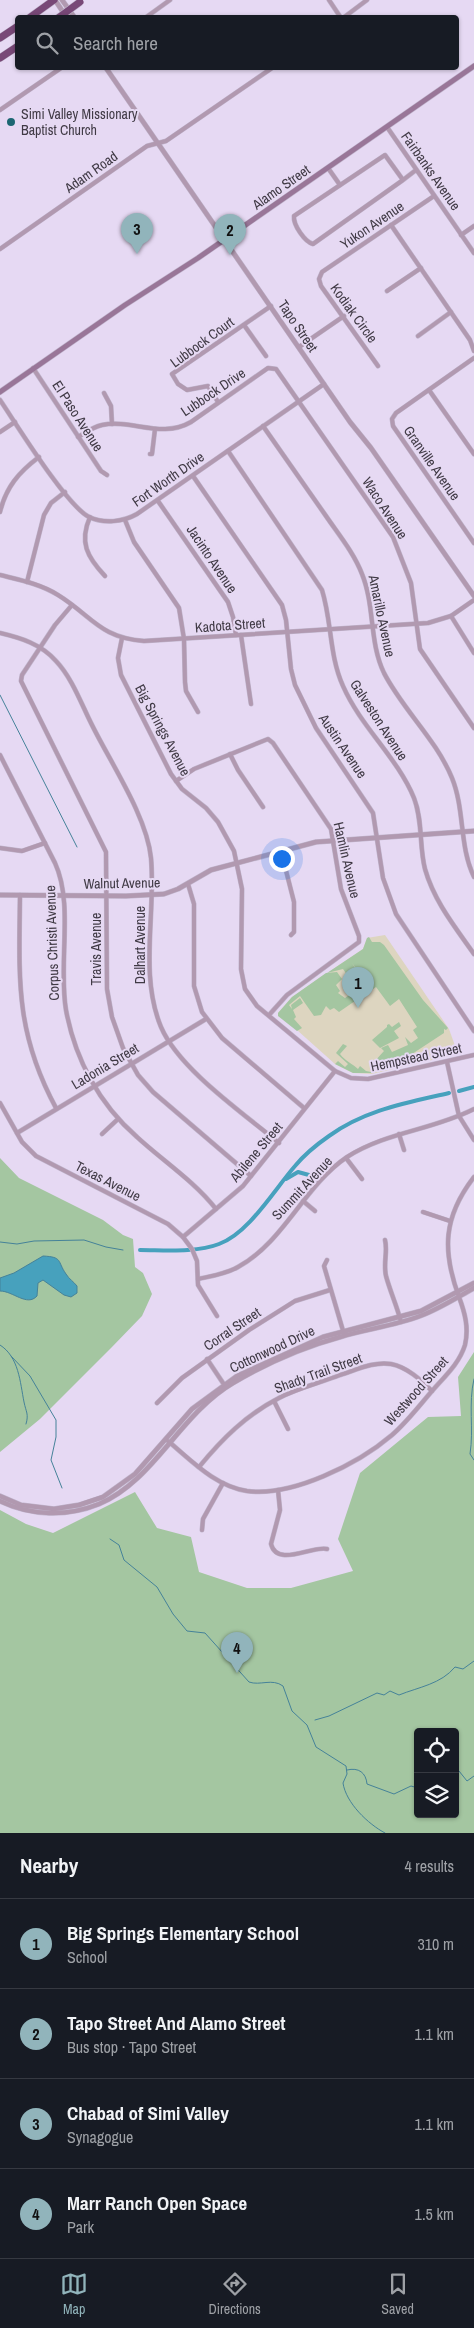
<!DOCTYPE html>
<html lang="en">
<head>
<meta charset="utf-8">
<style>
  :root { --surface:#171b24; --page:#242831; --text:#f1f3f6; --muted:#9ea1a6; --line:#363941; --accent:#91b4bb }
  body { margin:0; font-family:"Archivo Narrow",sans-serif; background:var(--page); color:var(--text) }
  .controls { position:absolute; right:15px; bottom:15px; display:grid; overflow:hidden; border-radius:5px; box-shadow:0 1px 4px #0004 }
  .controls button { width:45px; height:45px; display:grid; place-items:center; padding:0; border:0; border-bottom:1px solid var(--line); background:var(--surface); color:var(--text); font:25px sans-serif }
  .you { position:absolute; left:281px; top:858px; width:18px; height:18px; margin:-12px; border:4px solid #fff; border-radius:50%; background:#1a73e8; box-shadow:0 0 0 8px #1a73e833 }
  .badge { display:grid; place-items:center; width:32px; height:32px; border-radius:50%; background:var(--accent); color:#111; font-size:16px; font-weight:700 }
  .pin { position:absolute; translate:-50% -41px; filter:drop-shadow(0 1px 2px #0008) }
  .pin::after { content:''; position:absolute; top:26px; width:18px; height:15px; background:inherit; clip-path:polygon(0 0,100% 0,50% 100%) }
  .list { margin:0; padding:0; list-style:none }
  h2 { display:flex; justify-content:space-between; align-items:center; height:65px; margin:0; padding:0 20px; font-size:21px }
  h2 small { font-size:16px; font-weight:400; color:var(--muted) }
  .list li { display:grid; grid-template-columns:32px 1fr auto; gap:15px; align-items:center; box-sizing:border-box; height:90px; padding:0 20px; border-top:1px solid var(--line) }
  .list b { display:block; font-size:19px; white-space:nowrap }
  .list p { margin:0; font-size:16px; white-space:nowrap; color:var(--muted) }
  .list em { font-size:16px; font-style:normal; color:var(--muted) }
  .icon { flex:none; width:28px; height:28px; fill:none; stroke:currentColor; stroke-width:2; stroke-linecap:round; stroke-linejoin:round }
  .map { position:relative; flex:none; width:474px; height:1833px; overflow:hidden }
  .search { position:absolute; background:var(--surface); box-shadow:0 1px 4px #0004; left:15px; right:15px; top:15px; height:55px; display:flex; align-items:center; gap:12px; box-sizing:border-box; padding:0 18px; border-radius:5px; color:var(--muted); font-size:19px }
  .sheet { height:425px; background:var(--surface) }
  nav { display:flex; justify-content:space-around; align-items:center; box-sizing:border-box; height:70px; border-top:1px solid var(--line); background:var(--surface); font-size:14px; color:var(--muted) }
  nav a { display:grid; justify-items:center; gap:2px }
  nav .on { color:var(--accent) }
  .map>svg:first-child { display:block }
  .education { fill:#ddd5c0 }
  .green { fill:#a4c6a1; fill-rule:evenodd }
  .water { fill:#47a1bd; stroke:#458299 }
  .lines { fill:none; stroke-linecap:round; stroke-linejoin:round }
  .stream { stroke:#458299; stroke-width:1 }
  .canal { stroke:#47a1bd; stroke-width:4 }
  .minor-casing { stroke:#c1b6cd; stroke-width:5 }
  .tertiary-casing { stroke:#c1b6cd; stroke-width:5.5 }
  .secondary-casing { stroke:#c1b6cd; stroke-width:6 }
  .motorway-casing { stroke:#c1b6cd; stroke-width:8 }
  .minor { stroke:#b199b0; stroke-width:4 }
  .tertiary { stroke:#b199b0; stroke-width:4.5 }
  .secondary { stroke:#997698; stroke-width:5 }
  .motorway { stroke:#784877; stroke-width:7 }
  .motorway-bridge-casing { stroke:#c1b6cd; stroke-width:8; stroke-linecap:butt }
  .motorway-bridge { stroke:#784877; stroke-width:7 }
  .poi-dot { fill:#1c6672; stroke:#e6d9f3; stroke-width:2 }
  .labels { text-anchor:middle; stroke-width:4; stroke-linejoin:round; paint-order:stroke }
  .poi-label { font-size:14px; fill:#403a45; stroke:#e6d9f3; text-anchor:start }
  .street-label { font-size:14px; fill:#403a45; stroke:#e6d9f3 }
</style>
</head>
<body>
<div class="map">
<svg width="474" height="1833" viewBox="0 0 474 1833">
  <rect width="100%" height="100%" fill="#e6d9f3"/>
  <polygon class="education" points="385,935 449,1029 458,1054 372,1074 353,1073 335,1064 278,1013 292,997 363,949 367,938"/>
  <g class="green">
    <polygon points="369,937 372,942 380,942 384,945 423,1000 448,1028 446,1030 444,1029 444,1033 412,1054 387,1061 379,1068 374,1062 384,1051 381,1048 388,1045 392,1052 408,1045 405,1037 411,1043 418,1038 413,1030 417,1027 399,999 390,1006 376,987 367,993 364,990 373,983 367,974 362,977 352,963 360,976 352,982 343,969 327,973 363,949 367,938"/>
    <polygon points="337,972 342,979 336,985 340,991 338,993 345,998 352,993 355,1001 339,1012 334,1008 330,1010 326,1006 321,1015 314,1016 300,996 289,1005 292,1009 291,1005 300,998 303,1003 293,1010 296,1017 294,1019 302,1028 297,1031 278,1016 278,1013 292,997 326,973"/>
    <polygon points="399,1022 401,1026 394,1031 399,1038 380,1048 372,1040 387,1027 387,1025 389,1024 392,1027"/>
    <path d="M343,1044L347,1046L340,1054C345,1061 353,1064 358,1069L360,1066L366,1071L376,1073H353L335,1064L338,1061L345,1067L348,1064L336,1053Z"/>
    <polygon points="0,1158 19,1178 103,1220 123,1235 133,1239 135,1267 143,1273 152,1294 142,1316 111,1348 40,1419 0,1452"/>
    <path d="M474,1352V1833H0V1510L26,1524L53,1533L135,1492L157,1528L191,1537L199,1572L247,1588H291L353,1571L338,1539L360,1473L428,1417L461,1416L458,1377ZM418,1732H455V1814H418Z"/>
  </g>
  <path class="water" d="M43,1256C63,1257 57,1261 66,1274C69,1279 74,1282 77,1286V1293L71,1297L64,1295L43,1280L38,1283L37,1296C27,1307 13,1291 0,1291V1278L14,1273Z"/>
  <g class="lines">
    <g class="stream">
      <polyline points="0,695 77,847"/>
      <polyline points="0,1242 17,1244 34,1241 84,1240 106,1247 123,1250"/>
      <path d="M0,1345C19,1357 20,1382 24,1402C26,1412 29,1414 26,1424"/>
      <polyline points="11,1356 30,1376 56,1420 56,1437 51,1460 62,1488"/>
      <path d="M474,1379C468,1404 474,1429 470,1454L474,1460"/>
      <path d="M110,1539L119,1545L124,1560L157,1587L173,1614L187,1631L205,1633L249,1682C260,1686 272,1678 283,1686L292,1711L307,1725L316,1747L346,1766L347,1774L343,1783C346,1803 368,1824 385,1833"/>
      <path d="M315,1720L329,1716L377,1693L384,1695L390,1691L399,1695C419,1687 441,1684 455,1667L463,1669L474,1661"/>
      <path d="M347,1770C359,1767 366,1773 367,1784L394,1794L411,1786L418,1788"/>
      <polyline points="455,1771 459,1771 467,1781 474,1776"/>
    </g>
    <g class="canal">
      <polyline points="459,1091 474,1087"/>
      <polyline points="286,1179 298,1172 309,1175"/>
      <path d="M140,1250C164,1250 196,1253 219,1244C249,1233 274,1190 295,1166C304,1155 316,1145 329,1136C365,1110 406,1103 449,1093"/>
    </g>
    <defs>
      <g id="minor">
        <polyline points="329,0 341,18"/>
        <polyline points="145,18 170,0"/>
        <polyline points="343,18 367,0"/>
        <polyline points="0,110 61,68"/>
        <polyline points="387,127 474,253"/>
        <polyline points="328,168 340,185"/>
        <path d="M403,180L385,155L294,216C293,225 305,242 313,244L403,180L416,170"/>
        <polyline points="391,225 470,340 474,351"/>
        <polyline points="461,235 474,226"/>
        <polyline points="0,249 147,146 166,141 272,68"/>
        <polyline points="387,291 421,268"/>
        <polyline points="244,325 266,356"/>
        <polyline points="418,336 451,312"/>
        <polyline points="299,347 344,316"/>
        <polyline points="474,358 396,413 392,419 393,426 474,543"/>
        <polyline points="378,366 321,286 319,279 322,272 434,196"/>
        <polyline points="33,368 101,471 107,475"/>
        <polyline points="429,390 474,454"/>
        <polyline points="104,393 111,406 112,424"/>
        <path d="M0,400C17,425 66,505 89,517C104,524 123,522 137,514L324,384"/>
        <polyline points="218,402 208,386 187,390 178,384 172,374 271,306"/>
        <path d="M263,426C284,456 305,486 326,516C339,535 354,553 362,574C375,606 369,642 384,673C403,710 436,739 452,778C465,810 459,846 474,877"/>
        <polyline points="0,432 15,422"/>
        <path d="M78,437C86,432 93,427 102,425C132,419 162,439 191,422L268,368L276,369L393,537L411,583L420,649L474,728"/>
        <path d="M228,451L322,590C332,622 329,655 343,686C361,727 397,757 414,798C423,821 419,846 425,869C434,901 455,927 474,954"/>
        <polyline points="150,454 152,454 155,429"/>
        <polyline points="193,476 282,605 286,620 291,669 295,685 316,728 373,813 383,878 396,914 474,1031"/>
        <polyline points="158,501 228,602 233,617 236,635"/>
        <path d="M0,512C6,487 19,472 39,457"/>
        <path d="M90,517C79,542 87,557 105,576"/>
        <polyline points="125,520 134,542 179,608 184,639 185,682 186,691 198,712"/>
        <path d="M0,575C20,580 41,584 58,595C92,616 100,638 144,641L428,623L451,616L474,600"/>
        <polyline points="27,582 44,515 51,503 65,492"/>
        <polyline points="72,605 55,625 22,675 21,681 106,852 107,989 112,1017 123,1048 138,1075 153,1092 251,1176"/>
        <polyline points="451,616 474,653"/>
        <path d="M0,633C21,638 41,644 56,661C73,679 82,706 93,727C112,765 147,817 151,858C156,914 139,974 161,1027C179,1069 243,1113 279,1143"/>
        <polyline points="241,635 251,704"/>
        <polyline points="122,638 118,658 121,675 171,774 182,789 206,808 218,822 234,851 242,889 241,969 245,989 257,1006 335,1071 351,1078 368,1079 474,1055"/>
        <polyline points="230,754 238,770 263,807"/>
        <path d="M0,755L55,863C74,904 58,964 66,1010C75,1059 99,1104 137,1137C163,1161 194,1181 216,1209"/>
        <polyline points="176,781 194,769 268,739 273,743 331,829 341,889 359,936 359,942 287,995 269,1015"/>
        <polyline points="0,848 22,851 45,843"/>
        <polyline points="281,851 294,902 294,932 291,935"/>
        <polyline points="188,884 194,904 194,986 202,1012 222,1038 304,1108"/>
        <path d="M20,895C19,979 15,1032 56,1108"/>
        <polyline points="447,1062 459,1116 474,1140"/>
        <polyline points="0,1103 22,1142 36,1156 168,1224 183,1237 192,1249 197,1261 198,1285 217,1316"/>
        <polyline points="17,1133 206,1019"/>
        <polyline points="102,1134 118,1119"/>
        <polyline points="399,1134 404,1150"/>
        <polyline points="346,1158 362,1179"/>
        <polyline points="303,1201 315,1211"/>
        <polyline points="423,1212 450,1221"/>
        <polyline points="183,1237 243,1186 335,1071"/>
        <path d="M385,1240C388,1251 383,1263 386,1276C390,1291 397,1306 401,1322"/>
        <polyline points="327,1260 324,1266 344,1334"/>
        <path d="M198,1279C212,1276 226,1274 238,1267C284,1242 304,1186 347,1157C386,1132 433,1130 474,1109"/>
        <polyline points="207,1359 225,1386"/>
        <polyline points="274,1401 288,1429"/>
        <polyline points="157,1403 182,1378 249,1330 295,1301 330,1290"/>
        <path d="M168,1441C192,1461 215,1486 247,1491C292,1497 358,1464 392,1435C407,1422 419,1406 432,1391C445,1376 459,1364 465,1345C469,1328 465,1313 459,1297C442,1251 443,1217 474,1177"/>
        <path d="M199,1467C222,1439 246,1415 279,1398C298,1388 320,1383 340,1375C356,1370 374,1361 391,1364C407,1367 421,1380 432,1391"/>
        <path d="M278,1490L280,1510L271,1544C277,1568 313,1545 327,1549"/>
        <polyline points="202,1530 203,1519 223,1483"/>
      </g>
      <g id="tertiary">
        <polyline points="55,0 67,18"/>
        <polyline points="62,0 75,18"/>
        <polyline points="106,68 350,422 371,448 474,596"/>
        <polyline points="0,895 126,896 164,894 178,889 211,870 316,842 474,831"/>
        <polyline points="0,1496 21,1505 54,1509 79,1505 103,1497 135,1474 192,1409 237,1376 323,1337 421,1311 474,1283"/>
        <path d="M0,1501C31,1516 67,1517 99,1504C154,1481 180,1414 233,1383C265,1364 303,1347 340,1337C366,1329 394,1326 420,1316C439,1309 456,1298 474,1288"/>
      </g>
      <polyline id="secondary" points="0,392 125,305 198,258 474,66"/>
      <g id="motorway">
        <polyline points="29,18 54,0"/>
        <polyline points="0,38 18,26"/>
        <polyline points="0,58 18,46"/>
      </g>
    </defs>
    <use href="#minor" class="minor-casing"/>
    <use href="#tertiary" class="tertiary-casing"/>
    <use href="#secondary" class="secondary-casing"/>
    <use href="#motorway" class="motorway-casing"/>
    <use href="#minor" class="minor"/>
    <use href="#tertiary" class="tertiary"/>
    <use href="#secondary" class="secondary"/>
    <use href="#motorway" class="motorway"/>
    <defs>
      <polyline id="motorway-bridge" points="58,18 80,2"/>
    </defs>
    <use href="#motorway-bridge" class="motorway-bridge-casing"/>
    <use href="#motorway-bridge" class="motorway-bridge"/>
  </g>
  <circle class="poi-dot" cx="11" cy="122" r="5"/>
  <g class="labels">
    <g class="poi-label">
      <text x="21" y="119">Simi Valley Missionary<tspan x="21" dy="16">Baptist Church</tspan></text>
    </g>
    <g class="street-label">
      <text transform="translate(431 171) rotate(55)" y="5">Fairbanks Avenue</text>
      <text transform="translate(91 172) rotate(-35)" y="5">Adam Road</text>
      <text transform="translate(281 187) rotate(-35)" y="5">Alamo Street</text>
      <text transform="translate(372 225) rotate(-34)" y="5">Yukon Avenue</text>
      <text transform="translate(354 313) rotate(54)" y="5">Kodiak Circle</text>
      <text transform="translate(298 326) rotate(56)" y="5">Tapo Street</text>
      <text transform="translate(202 342) rotate(-36)" y="5">Lubbock Court</text>
      <text transform="translate(213 392) rotate(-34)" y="5">Lubbock Drive</text>
      <text transform="translate(78 416) rotate(57)" y="5">El Paso Avenue</text>
      <text transform="translate(432 463) rotate(55)" y="5">Granville Avenue</text>
      <text transform="translate(168 479) rotate(-35)" y="5">Fort Worth Drive</text>
      <text transform="translate(385 508) rotate(57)" y="5">Waco Avenue</text>
      <text transform="translate(212 559) rotate(56)" y="5">Jacinto Avenue</text>
      <text transform="translate(382 616) rotate(78)" y="5">Amarillo Avenue</text>
      <text transform="translate(230 625) rotate(-4)" y="5">Kadota Street</text>
      <text transform="translate(379 720) rotate(57)" y="5">Galveston Avenue</text>
      <text transform="translate(163 730) rotate(62)" y="5">Big Springs Avenue</text>
      <text transform="translate(343 746) rotate(56)" y="5">Austin Avenue</text>
      <text transform="translate(347 860) rotate(77)" y="5">Hamlin Avenue</text>
      <text transform="translate(122 883) rotate(-1)" y="5">Walnut Avenue</text>
      <text transform="translate(52 943) rotate(-92)" y="5">Corpus Christi Avenue</text>
      <text transform="translate(140 945) rotate(-90)" y="5">Dalhart Avenue</text>
      <text transform="translate(96 949) rotate(-90)" y="5">Travis Avenue</text>
      <text transform="translate(416 1057) rotate(-12)" y="5">Hempstead Street</text>
      <text transform="translate(105 1066) rotate(-31)" y="5">Ladonia Street</text>
      <text transform="translate(256 1152) rotate(-50)" y="5">Abilene Street</text>
      <text transform="translate(108 1181) rotate(27)" y="5">Texas Avenue</text>
      <text transform="translate(302 1188) rotate(-47)" y="5">Summit Avenue</text>
      <text transform="translate(232 1329) rotate(-34)" y="5">Corral Street</text>
      <text transform="translate(272 1349) rotate(-25)" y="5">Cottonwood Drive</text>
      <text transform="translate(318 1373) rotate(-20)" y="5">Shady Trail Street</text>
      <text transform="translate(416 1391) rotate(-48)" y="5">Westwood Street</text>
    </g>
  </g>
</svg>
<div class="controls">
<button><svg class="icon" aria-label="locate" viewBox="0 0 24 24"><circle cx="12" cy="12" r="6"/><path d="M12 2v4M12 18v4M2 12h4M18 12h4"/></svg></button>
<button><svg class="icon" aria-label="layers" viewBox="0 0 24 24"><path d="M12 4l9 5-9 5-9-5zM3 14l9 5 9-5"/></svg></button>
</div>
<div class="you"></div>
<div class="pin badge" style="left:358px;top:1008px">1</div>
<div class="pin badge" style="left:230px;top:255px">2</div>
<div class="pin badge" style="left:137px;top:254px">3</div>
<div class="pin badge" style="left:237px;top:1673px">4</div>
<div class="search"><svg class="icon" aria-label="search" viewBox="0 0 24 24"><circle cx="10" cy="10" r="6"/><path d="M15 15l6 6"/></svg>Search here</div>
</div>
<section class="sheet">
<h2>Nearby<small>4 results</small></h2>
<ul class="list">
<li><span class="badge">1</span><div><b>Big Springs Elementary School</b><p>School</p></div><em>310 m</em></li>
<li><span class="badge">2</span><div><b>Tapo Street And Alamo Street</b><p>Bus stop · Tapo Street</p></div><em>1.1 km</em></li>
<li><span class="badge">3</span><div><b>Chabad of Simi Valley</b><p>Synagogue</p></div><em>1.1 km</em></li>
<li><span class="badge">4</span><div><b>Marr Ranch Open Space</b><p>Park</p></div><em>1.5 km</em></li>
</ul>
</section>
<nav>
<a class="on"><svg class="icon" aria-label="map" viewBox="0 0 24 24"><path d="M3 6l6-2 6 2 6-2v14l-6 2-6-2-6 2zM9 4v14M15 6v14"/></svg>Map</a>
<a><svg class="icon" aria-label="directions" viewBox="0 0 24 24"><path d="M12 3l9 9-9 9-9-9zM9 14v-3h6M13 9l2 2-2 2"/></svg>Directions</a>
<a><svg class="icon" aria-label="saved" viewBox="0 0 24 24"><path d="M7 4h10v16l-5-4-5 4z"/></svg>Saved</a>
</nav>
</body>
</html>
